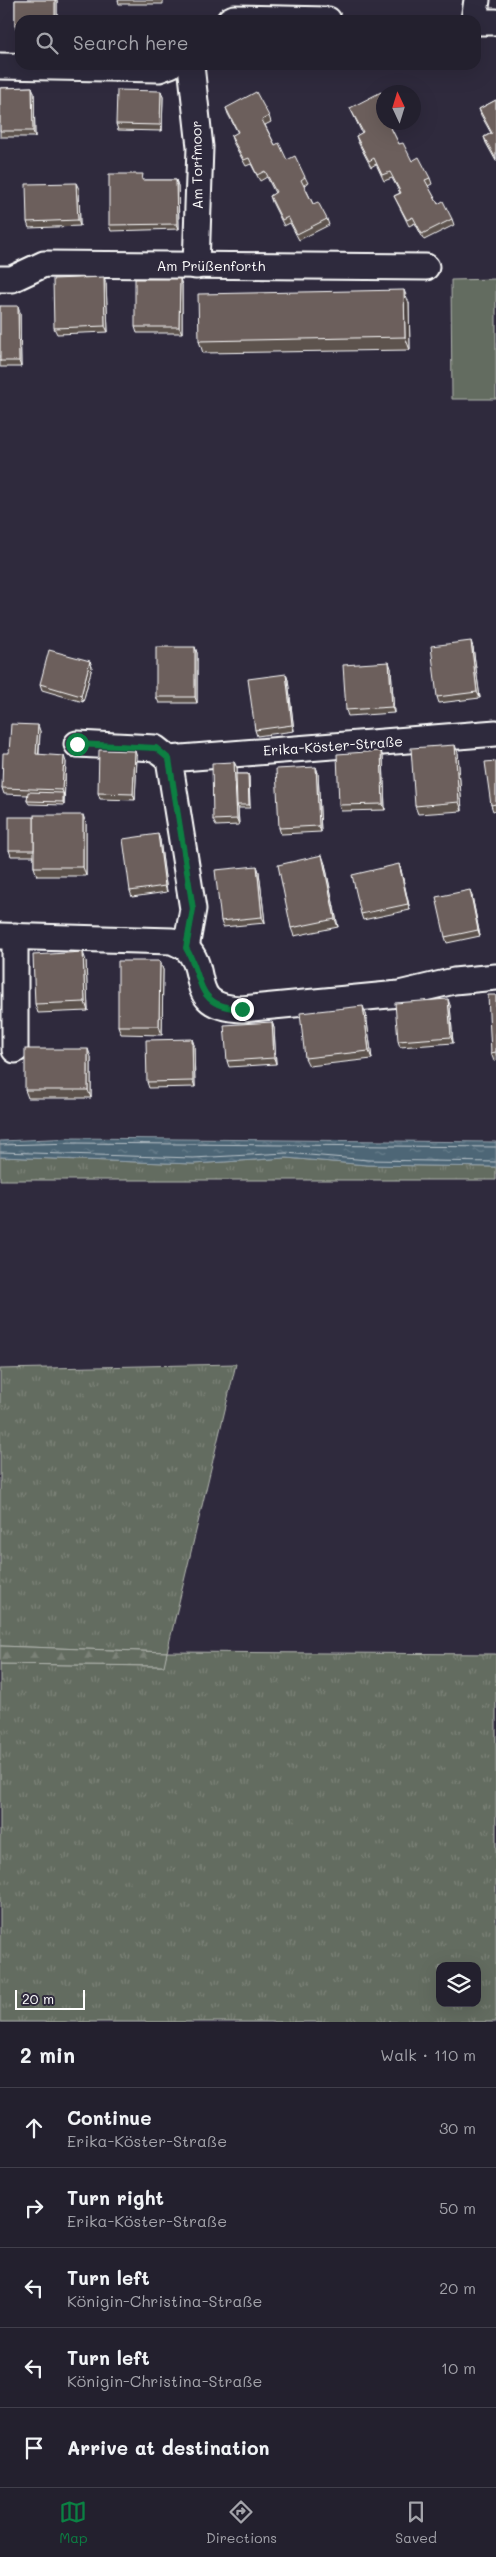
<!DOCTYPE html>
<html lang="en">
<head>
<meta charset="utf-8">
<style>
  :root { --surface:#23202e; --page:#2b2836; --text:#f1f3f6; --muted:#a3a3aa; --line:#403e4a; --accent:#0b8043 }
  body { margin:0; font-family:Mali,sans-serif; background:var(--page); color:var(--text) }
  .controls { position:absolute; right:15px; bottom:15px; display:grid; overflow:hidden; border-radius:10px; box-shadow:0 5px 20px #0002 }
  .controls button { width:45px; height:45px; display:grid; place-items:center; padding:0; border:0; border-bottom:1px solid var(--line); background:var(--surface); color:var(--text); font:25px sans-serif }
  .compass { position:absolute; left:376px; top:85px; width:45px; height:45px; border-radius:50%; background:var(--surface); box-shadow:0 5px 20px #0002; rotate:356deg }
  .scale { position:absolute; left:15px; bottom:12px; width:70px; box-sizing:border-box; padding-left:5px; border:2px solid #fff; border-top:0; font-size:14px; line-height:18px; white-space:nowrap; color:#fff; -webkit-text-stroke:4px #2f2a3d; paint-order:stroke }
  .stop { position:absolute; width:15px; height:15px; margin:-11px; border:4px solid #0b8043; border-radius:50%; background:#fff }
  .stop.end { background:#0b8043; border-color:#fff; box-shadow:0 1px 5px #0008 }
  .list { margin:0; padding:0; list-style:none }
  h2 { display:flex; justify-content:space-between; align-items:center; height:65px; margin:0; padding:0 20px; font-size:21px }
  h2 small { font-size:16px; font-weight:400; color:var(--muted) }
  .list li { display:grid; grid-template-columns:32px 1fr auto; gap:15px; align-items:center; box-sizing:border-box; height:80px; padding:0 20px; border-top:1px solid var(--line) }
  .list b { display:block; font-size:19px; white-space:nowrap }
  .list p { margin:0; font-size:16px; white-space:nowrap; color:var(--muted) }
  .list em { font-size:16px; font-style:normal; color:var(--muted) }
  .icon { flex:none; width:28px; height:28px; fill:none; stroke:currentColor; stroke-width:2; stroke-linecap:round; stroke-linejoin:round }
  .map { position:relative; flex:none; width:496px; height:2022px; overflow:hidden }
  .search { position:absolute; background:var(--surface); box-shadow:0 5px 20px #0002; left:15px; right:15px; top:15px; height:55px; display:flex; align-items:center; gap:12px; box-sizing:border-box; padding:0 18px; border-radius:15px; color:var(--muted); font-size:19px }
  .sheet { height:465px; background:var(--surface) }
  nav { display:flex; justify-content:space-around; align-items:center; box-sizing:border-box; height:70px; border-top:1px solid var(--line); background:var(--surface); font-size:14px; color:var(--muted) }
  nav a { display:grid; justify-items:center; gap:2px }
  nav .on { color:var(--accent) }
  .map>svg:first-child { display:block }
  .grass { fill:url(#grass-tufts); stroke:#b2b6b0; fill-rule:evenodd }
  .forest { fill:url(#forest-firs); stroke:#b2b6b0 }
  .green { fill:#646c60; stroke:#b2b6b0 }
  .water { fill:url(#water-ripples); stroke:#94a3ad }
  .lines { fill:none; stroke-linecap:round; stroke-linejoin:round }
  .shore { stroke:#b8c2c8; stroke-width:1 }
  .street-casing { stroke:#fff; stroke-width:29 }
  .street { stroke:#2f2a3d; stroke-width:25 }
  .wall { fill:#5d524e; stroke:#fff }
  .shaded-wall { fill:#4c4240; stroke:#fff }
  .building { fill:#6c5f5b; stroke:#fff }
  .route { stroke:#0b8043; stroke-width:6 }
  .labels { text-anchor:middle; stroke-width:4.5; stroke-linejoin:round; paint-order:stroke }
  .street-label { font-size:14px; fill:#fff; stroke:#2f2a3d }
</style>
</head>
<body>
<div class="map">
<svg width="496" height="2022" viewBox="0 0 496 2022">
  <defs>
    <pattern id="grass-tufts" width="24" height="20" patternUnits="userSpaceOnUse" patternTransform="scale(1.25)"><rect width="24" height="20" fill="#646c60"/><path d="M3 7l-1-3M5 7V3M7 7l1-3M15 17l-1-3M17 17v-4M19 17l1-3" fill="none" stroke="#7b8278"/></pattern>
    <pattern id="forest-firs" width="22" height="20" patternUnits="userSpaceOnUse" patternTransform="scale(1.25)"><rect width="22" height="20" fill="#646c60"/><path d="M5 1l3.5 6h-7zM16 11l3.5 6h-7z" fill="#7b8278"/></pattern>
    <pattern id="water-ripples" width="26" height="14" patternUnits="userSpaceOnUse" patternTransform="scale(1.25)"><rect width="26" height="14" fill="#4d6676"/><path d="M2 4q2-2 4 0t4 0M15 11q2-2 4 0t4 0" fill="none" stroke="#687d8b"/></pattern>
  </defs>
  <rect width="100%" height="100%" fill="#2f2a3d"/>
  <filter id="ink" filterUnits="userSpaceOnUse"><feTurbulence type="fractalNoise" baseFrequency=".02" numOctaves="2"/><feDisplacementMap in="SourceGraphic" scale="10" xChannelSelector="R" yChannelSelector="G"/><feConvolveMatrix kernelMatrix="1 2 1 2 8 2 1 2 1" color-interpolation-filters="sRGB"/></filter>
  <g filter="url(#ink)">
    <g class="grass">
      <polygon points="0,1157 193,1164 286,1158 367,1165 496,1167 496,1180 0,1180"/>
      <path d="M236,1364L167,1652L496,1654V2022H0V1664L163,1666L167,1652L0,1646V1369ZM440,1966H477V2003H440Z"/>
    </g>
    <polygon class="forest" points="0,1646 167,1652 164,1666 0,1664"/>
    <polygon class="green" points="496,279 496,399 452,399 451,280"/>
    <polygon class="water" points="74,1138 496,1142 496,1167 367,1165 286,1158 193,1164 0,1157 0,1141"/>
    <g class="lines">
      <g class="shore">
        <polyline points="0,1145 75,1143 496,1147"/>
        <polyline points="0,1152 193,1158 286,1153 368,1160 496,1162"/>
      </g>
      <defs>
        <g id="street">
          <polyline points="230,20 234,18 328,20"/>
          <polyline points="474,20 477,0"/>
          <polyline points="476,22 496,22"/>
          <polyline points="191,65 200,147 196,266"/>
          <polyline points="0,66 159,69 170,65"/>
          <polyline points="0,279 12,279 44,264 426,267"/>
          <polyline points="77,744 155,748 169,759"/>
          <path d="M0,936L172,941C176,943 182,945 186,948C211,971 184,1007 242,1009L399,994L454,981L496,977"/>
          <polyline points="186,948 193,909 169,759 496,733"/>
          <polyline points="15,1050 15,936"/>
        </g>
      </defs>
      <use href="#street" class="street-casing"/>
      <use href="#street" class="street"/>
    </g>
    <g class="wall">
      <polygon points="15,0 57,0 57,20 20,20 20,32 17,32 15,26"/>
      <polygon points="118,0 163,0 163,4 119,4"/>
      <polygon points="32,87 34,93 35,137 0,137 0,88"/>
      <polygon points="161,91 163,97 162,131 118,130 116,124"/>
      <polygon points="496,100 496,161 486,143 484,137 491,133 481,115 479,109"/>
      <polygon points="226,108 269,116 271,122 265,125 275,145 287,160 305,177 308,183 304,185 313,204 327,219 329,225 299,240 290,223 284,226 272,202 270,196 275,193 267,177 260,181 251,164 246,166 233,142 231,136 238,133 228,114"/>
      <polygon points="350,108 384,122 395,122 390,126 399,144 412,161 430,178 432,184 428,186 438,204 452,219 454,225 424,240 415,223 409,226 394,196 400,193 392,178 384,181 376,164 371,167 358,142 356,136 362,133 353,114"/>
      <polygon points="145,180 176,180 178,186 179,229 111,231 109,225"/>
      <polygon points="79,189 80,226 29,228 27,222"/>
      <polygon points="180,279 182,285 182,333 137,333 135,327"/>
      <polygon points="106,283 108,332 57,334 54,328"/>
      <polygon points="409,303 410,350 203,353 199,341"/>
      <polygon points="0,306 20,312 21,367 0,367"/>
      <polygon points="195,647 197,653 197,703 159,703 156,697"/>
      <polygon points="473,647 480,698 439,703 437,697"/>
      <polygon points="90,661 92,667 83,702 42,690 40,684"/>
      <polygon points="391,668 394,713 348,716 346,710"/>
      <polygon points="286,674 288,680 294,731 257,736 255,730"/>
      <polygon points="40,731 39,755 66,762 64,805 29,804 27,801 28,795 4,794 2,788 9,753"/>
      <polygon points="458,753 462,811 418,814 415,806"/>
      <polygon points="137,757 135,800 100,799 98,793"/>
      <polygon points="383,757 385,810 341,811 339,805"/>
      <polygon points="496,761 496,810 493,811 491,805"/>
      <polygon points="234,762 237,768 237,774 248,774 249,777 250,808 238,808 239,825 216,826 213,820"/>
      <polygon points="316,767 318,773 321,832 281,834 279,828"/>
      <polygon points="86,823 86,876 37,876 34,867 34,856 11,856 9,850"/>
      <polygon points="158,834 160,840 167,892 132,897 130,891"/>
      <polygon points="325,864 338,927 294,936 291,928"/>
      <polygon points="399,864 401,870 410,910 363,920 361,914"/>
      <polygon points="257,866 259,872 265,923 223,927 221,921"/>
      <polygon points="472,896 480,936 447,943 445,937"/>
      <polygon points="86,961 88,1011 38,1013 35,1004"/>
      <polygon points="160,961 163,970 162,1035 121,1034 118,1026"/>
      <polygon points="496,995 496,1061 494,1061 491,1053"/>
      <polygon points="450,1005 453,1043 400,1047 398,1041"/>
      <polygon points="366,1014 372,1059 309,1066 305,1058"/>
      <polygon points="272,1022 274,1028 276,1064 229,1067 227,1061"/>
      <polygon points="192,1039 194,1045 195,1087 149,1088 147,1082"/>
      <polygon points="91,1057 91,1098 28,1098 25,1090"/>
    </g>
    <g class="shaded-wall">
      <rect x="55" y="0" width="2" height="20"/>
      <polygon points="32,87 34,93 35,137 33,131"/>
      <polygon points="161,91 163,97 162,131 160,125"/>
      <polygon points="176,180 178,186 179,229 177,224"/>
      <polygon points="76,183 79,189 80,226 78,220"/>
      <polygon points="104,277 106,283 108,332 105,326"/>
      <polygon points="180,279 182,285 182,333 179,327"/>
      <polygon points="404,290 409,303 410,350 405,337"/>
      <polygon points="18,306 20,312 21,367 19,361"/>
      <polygon points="471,641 473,647 480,698 477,692"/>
      <polygon points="195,647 197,653 197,703 195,697"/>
      <polygon points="90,661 92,667 83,702 81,696"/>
      <polygon points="389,662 391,668 394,713 392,707"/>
      <polygon points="286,674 288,680 294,731 292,725"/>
      <polygon points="38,725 40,731 38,760 36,754"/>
      <polygon points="455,745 458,753 462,811 459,802"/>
      <polygon points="135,751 137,757 135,800 133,794"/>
      <polygon points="381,751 383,757 385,810 383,804"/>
      <polygon points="64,756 66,762 64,796 62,790"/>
      <polygon points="234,762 237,768 238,805 237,805 238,808 239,825 237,819"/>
      <polygon points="316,767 318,773 321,832 319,826"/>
      <polygon points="248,774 249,777 250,808 249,805"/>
      <polygon points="63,793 64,796 64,805 63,802"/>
      <polygon points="83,815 86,823 86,876 83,867"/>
      <polygon points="158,834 160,840 167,892 165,886"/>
      <polygon points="322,855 325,864 338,927 335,919"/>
      <polygon points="399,864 401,870 410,910 408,904"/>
      <polygon points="257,866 259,872 265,923 262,917"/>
      <polygon points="470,890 472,896 480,936 478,930"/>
      <polygon points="83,952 86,961 88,1011 85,1002"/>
      <polygon points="160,961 163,970 162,1035 159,1026"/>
      <polygon points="448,999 450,1005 453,1043 451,1037"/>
      <polygon points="363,1006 366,1014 372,1059 369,1051"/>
      <polygon points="272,1022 274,1028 276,1064 274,1058"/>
      <polygon points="192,1039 194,1045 195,1087 193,1081"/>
      <polygon points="88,1049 91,1057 91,1098 88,1090"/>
    </g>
    <g class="building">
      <polygon points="15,0 55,0 55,20 20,20 20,26 15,26"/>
      <polygon points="32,87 33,131 0,131 0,88"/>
      <polygon points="117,90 161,91 160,125 116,124"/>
      <polygon points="256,92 269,116 262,120 275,145 279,143 287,160 295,156 305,177 301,180 313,204 318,202 327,219 297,234 288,217 282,220 270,196 276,192 265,171 257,175 249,158 244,160 231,136 238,132 226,108"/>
      <polygon points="381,92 384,98 384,122 388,122 399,144 403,143 412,161 419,157 430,178 425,180 438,204 443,201 452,219 422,234 413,217 407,220 394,196 401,193 390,172 382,175 374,158 369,161 356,136 363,132 350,108"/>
      <polygon points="496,100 496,159 484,137 492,133 479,109"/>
      <polygon points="109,174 143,174 142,180 176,180 177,224 109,225"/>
      <polygon points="76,183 78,220 27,222 26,184"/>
      <polygon points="104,277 105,326 54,328 53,279"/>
      <polygon points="135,279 180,279 179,327 135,327"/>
      <polygon points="404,290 405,337 199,341 198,294"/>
      <polygon points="0,306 18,306 19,361 0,361"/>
      <polygon points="471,641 477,692 437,697 431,646"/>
      <rect x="156" y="647" width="39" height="50"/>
      <polygon points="49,650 90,661 81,696 40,684"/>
      <polygon points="389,662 392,707 346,710 343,665"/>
      <polygon points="286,674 292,725 255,730 248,679"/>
      <polygon points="11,724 38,725 36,754 64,756 62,790 2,788 3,753 9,753"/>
      <polygon points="455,745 459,802 415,806 411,748"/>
      <polygon points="99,750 135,751 133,794 98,793"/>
      <polygon points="381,751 383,804 339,805 337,754"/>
      <polygon points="496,761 496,804 491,805 485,762"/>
      <polygon points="234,762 237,819 213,820 212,763"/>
      <polygon points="316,767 319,826 279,828 276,769"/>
      <polygon points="236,774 248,774 249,805 237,805"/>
      <polygon points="28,792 63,793 63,802 27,801"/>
      <rect x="34" y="815" width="49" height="52"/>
      <rect x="9" y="817" width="25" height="33"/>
      <polygon points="158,834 165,886 130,891 123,839"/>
      <polygon points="322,855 335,919 291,928 278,865"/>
      <polygon points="399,864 408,904 361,914 352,875"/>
      <polygon points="257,866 262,917 221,921 215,870"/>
      <polygon points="470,890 478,930 445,937 436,897"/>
      <polygon points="83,952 85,1002 35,1004 33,955"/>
      <polygon points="118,961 160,961 159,1026 118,1026"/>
      <polygon points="488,995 496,995 496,1052 491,1053"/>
      <polygon points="448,999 451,1037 398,1041 395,1003"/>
      <polygon points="363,1006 369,1051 305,1058 300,1013"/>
      <polygon points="272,1022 274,1058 227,1061 224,1025"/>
      <polygon points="192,1039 193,1081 147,1082 146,1040"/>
      <rect x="25" y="1049" width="63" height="41"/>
    </g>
  </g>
  <g class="lines" filter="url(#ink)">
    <path class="route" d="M77,744L156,748L169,759L193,909L186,948C205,980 194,1007 242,1009"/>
  </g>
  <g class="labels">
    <g class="street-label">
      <text transform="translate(197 165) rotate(-91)" y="5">Am Torfmoor</text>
      <text x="211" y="271">Am Prüßenforth</text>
      <text transform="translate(333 746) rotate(-4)" y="5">Erika-Köster-Straße</text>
    </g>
  </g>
</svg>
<div class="controls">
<button><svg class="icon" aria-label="layers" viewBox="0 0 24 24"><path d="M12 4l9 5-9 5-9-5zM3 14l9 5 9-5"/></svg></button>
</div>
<svg class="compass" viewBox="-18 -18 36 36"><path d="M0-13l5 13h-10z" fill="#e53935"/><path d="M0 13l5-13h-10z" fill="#a3a3aa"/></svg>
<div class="scale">20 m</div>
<div class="stop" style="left:77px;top:744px"></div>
<div class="stop end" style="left:242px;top:1009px"></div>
<div class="search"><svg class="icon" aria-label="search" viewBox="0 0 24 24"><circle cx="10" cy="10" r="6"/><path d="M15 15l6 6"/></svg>Search here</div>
</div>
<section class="sheet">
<h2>2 min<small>Walk · 110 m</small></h2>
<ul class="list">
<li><svg class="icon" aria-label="ahead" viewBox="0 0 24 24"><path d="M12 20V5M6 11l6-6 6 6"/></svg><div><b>Continue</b><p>Erika-Köster-Straße</p></div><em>30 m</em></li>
<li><svg class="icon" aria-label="right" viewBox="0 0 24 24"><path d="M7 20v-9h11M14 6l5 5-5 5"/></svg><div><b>Turn right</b><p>Erika-Köster-Straße</p></div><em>50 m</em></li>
<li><svg class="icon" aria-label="left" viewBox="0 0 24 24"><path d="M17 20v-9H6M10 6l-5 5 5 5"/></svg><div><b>Turn left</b><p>Königin-Christina-Straße</p></div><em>20 m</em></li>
<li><svg class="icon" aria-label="left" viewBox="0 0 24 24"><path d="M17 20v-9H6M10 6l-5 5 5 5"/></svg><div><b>Turn left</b><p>Königin-Christina-Straße</p></div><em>10 m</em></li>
<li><svg class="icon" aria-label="arrive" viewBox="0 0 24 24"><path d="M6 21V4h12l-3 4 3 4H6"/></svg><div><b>Arrive at destination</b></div></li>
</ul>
</section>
<nav>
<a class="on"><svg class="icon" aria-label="map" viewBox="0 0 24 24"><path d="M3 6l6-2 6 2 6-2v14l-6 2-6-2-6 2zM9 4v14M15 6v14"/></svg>Map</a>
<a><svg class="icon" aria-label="directions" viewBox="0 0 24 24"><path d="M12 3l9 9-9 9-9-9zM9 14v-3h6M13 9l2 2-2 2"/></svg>Directions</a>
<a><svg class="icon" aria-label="saved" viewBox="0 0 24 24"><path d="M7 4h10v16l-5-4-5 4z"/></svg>Saved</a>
</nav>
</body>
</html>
